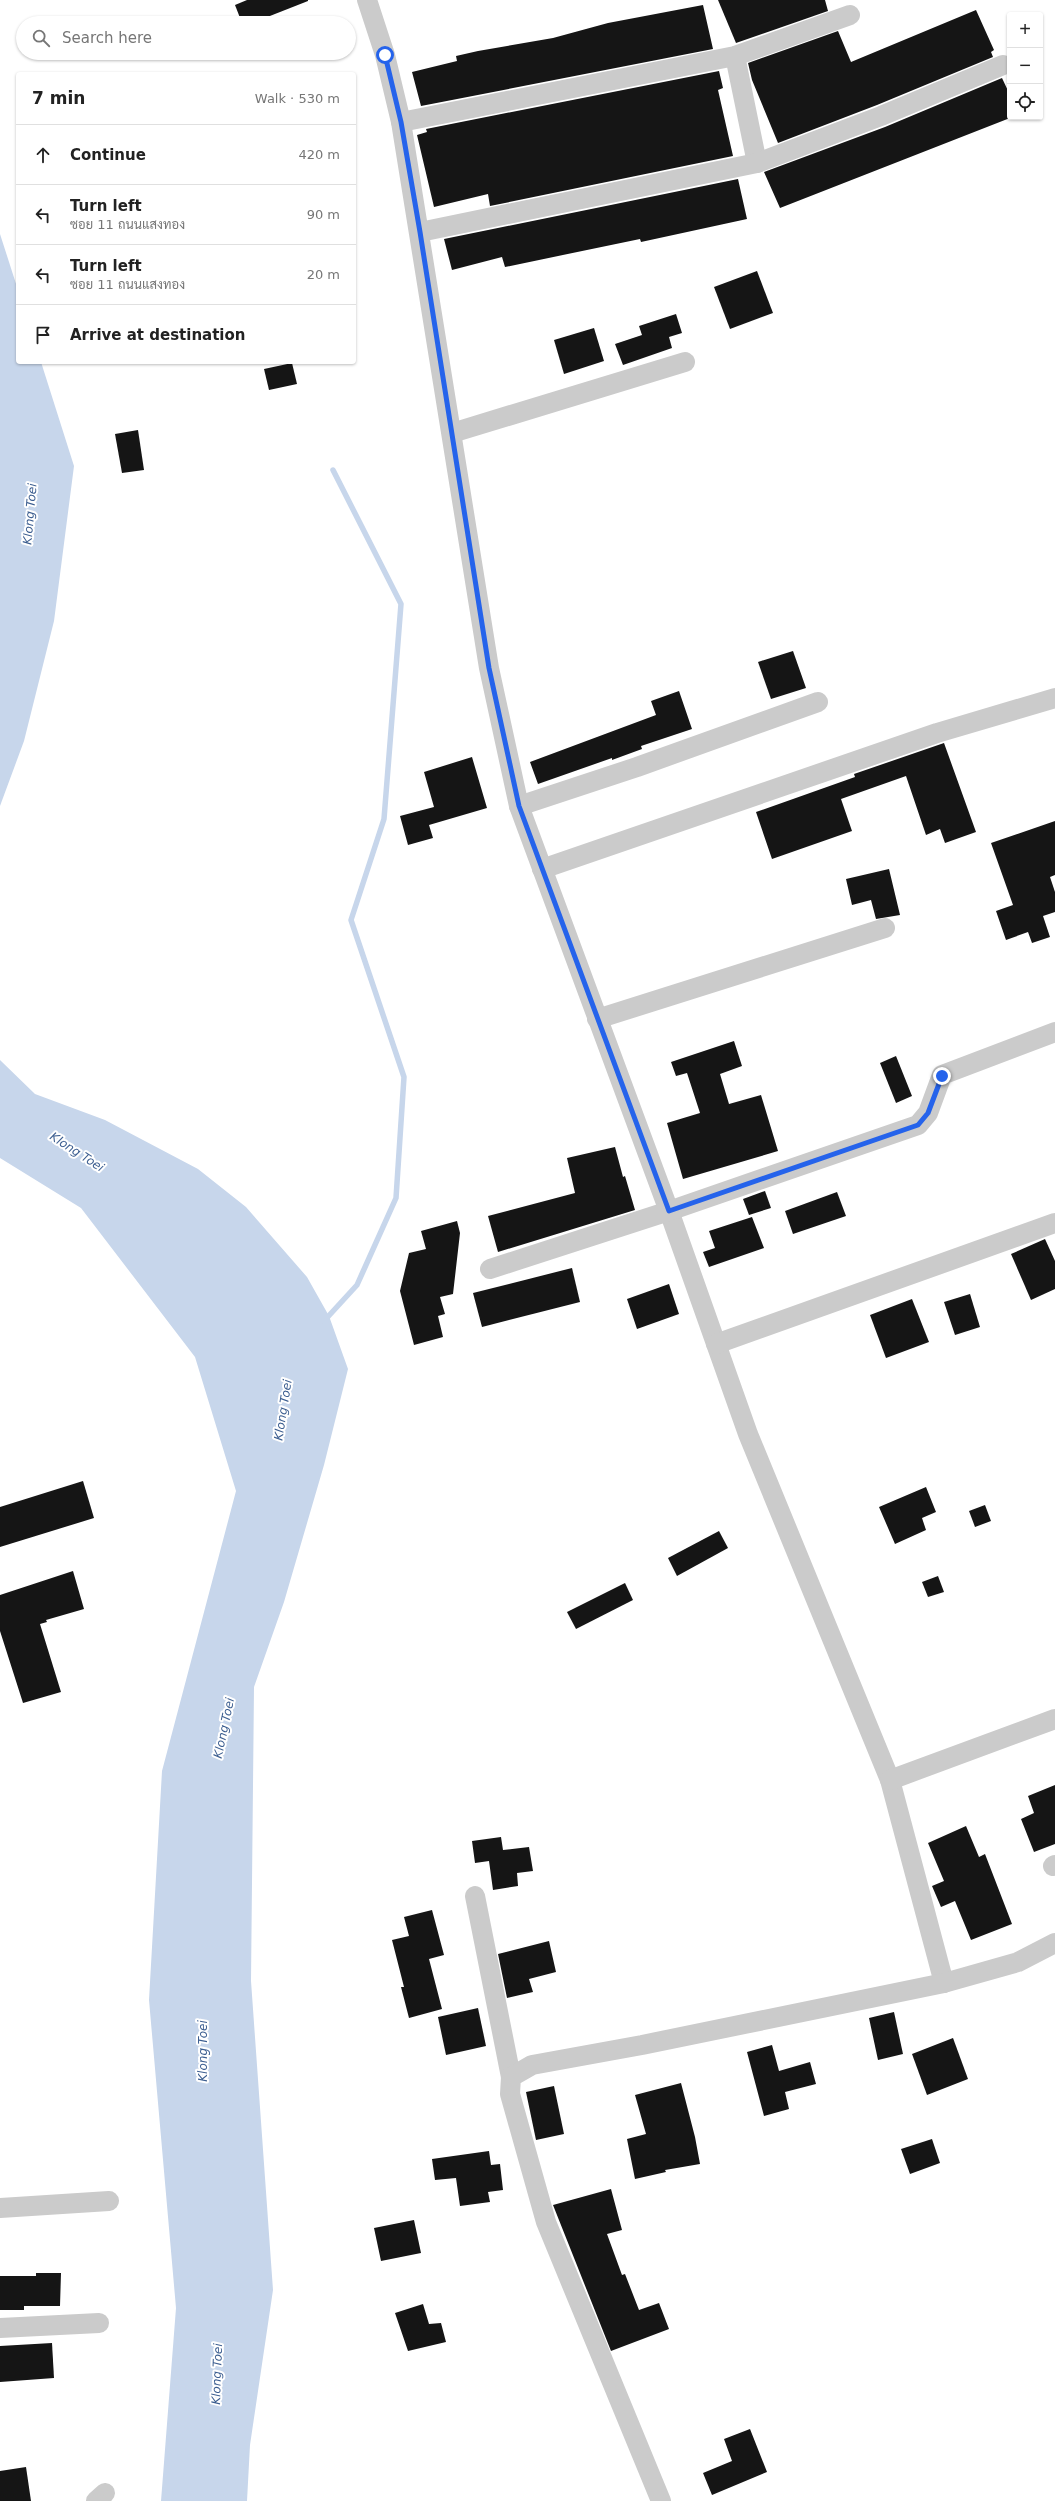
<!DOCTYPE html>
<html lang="en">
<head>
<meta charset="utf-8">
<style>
  :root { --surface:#fff; --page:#f2f2f2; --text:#222; --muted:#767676; --line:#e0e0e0 }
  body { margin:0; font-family:"DejaVu Sans",Sarabun,sans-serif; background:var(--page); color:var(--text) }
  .controls { position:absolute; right:12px; top:12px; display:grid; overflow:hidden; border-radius:4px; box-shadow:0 1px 3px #0004 }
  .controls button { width:36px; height:36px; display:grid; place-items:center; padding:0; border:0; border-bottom:1px solid var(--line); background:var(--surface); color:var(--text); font:20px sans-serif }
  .stop { position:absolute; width:12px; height:12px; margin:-9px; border:3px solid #2563eb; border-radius:50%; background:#fff }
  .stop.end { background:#2563eb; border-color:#fff; box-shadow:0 1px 4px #0008 }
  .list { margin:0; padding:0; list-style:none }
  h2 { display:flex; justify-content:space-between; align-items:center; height:52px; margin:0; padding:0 16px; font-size:17px }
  h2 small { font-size:13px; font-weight:400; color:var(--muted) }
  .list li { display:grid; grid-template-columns:26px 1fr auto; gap:12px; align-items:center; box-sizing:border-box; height:60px; padding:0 16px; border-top:1px solid var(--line) }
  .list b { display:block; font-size:15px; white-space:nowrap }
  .list p { margin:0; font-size:13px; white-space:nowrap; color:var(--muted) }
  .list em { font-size:13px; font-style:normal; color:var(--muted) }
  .icon { flex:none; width:22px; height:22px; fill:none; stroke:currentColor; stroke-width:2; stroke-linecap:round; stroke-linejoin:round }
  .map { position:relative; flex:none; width:1055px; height:2501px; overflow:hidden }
  .search { position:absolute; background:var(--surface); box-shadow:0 1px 3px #0004; left:16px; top:16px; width:340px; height:44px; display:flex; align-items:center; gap:10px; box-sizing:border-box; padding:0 14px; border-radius:22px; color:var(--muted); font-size:15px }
  .panel { position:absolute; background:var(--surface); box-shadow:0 1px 3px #0004; left:16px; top:72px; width:340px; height:292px; border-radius:4px }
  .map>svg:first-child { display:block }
  .water { fill:#c7d6eb }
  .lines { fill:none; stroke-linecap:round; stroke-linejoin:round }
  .stream { stroke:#c7d6eb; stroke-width:5.5 }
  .building { fill:#151515 }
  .minor { stroke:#cbcbcb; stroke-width:20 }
  .route { stroke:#2563eb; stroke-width:5 }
  .labels { text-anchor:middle; stroke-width:4; stroke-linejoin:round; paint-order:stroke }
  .water-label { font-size:12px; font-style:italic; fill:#3c5e90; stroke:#fff }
</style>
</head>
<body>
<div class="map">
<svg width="1055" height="2501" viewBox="0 0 1055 2501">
  <rect width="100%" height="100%" fill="#fff"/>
  <g class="water">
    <polygon points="0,234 18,290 18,362 41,362 74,466 54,621 24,741 0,806"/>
    <polygon points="0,1060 35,1094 105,1120 198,1169 246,1207 307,1277 329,1316 348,1369 324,1465 284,1602 254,1687 251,1981 273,2290 250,2445 247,2501 161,2501 176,2308 149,2000 162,1771 236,1491 195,1357 81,1208 0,1158"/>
  </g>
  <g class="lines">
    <polyline class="stream" points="324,1321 357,1285 396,1198 404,1077 351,920 384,819 401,604 333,470"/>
  </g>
  <g class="building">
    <polygon points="247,0 308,0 308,1 252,23 242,23 235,5"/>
    <polygon points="718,0 825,0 828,11 736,43"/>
    <polygon points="703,5 713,49 421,106 412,72 457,61 456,56 478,51 553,38 608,23"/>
    <polygon points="976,10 994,50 991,52 993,57 877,105 778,143 752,80 748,63 838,31 851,62"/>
    <polygon points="719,71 723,88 718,90 733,156 490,206 488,194 434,207 417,135 427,132 426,129"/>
    <polygon points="1002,78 1010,95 1010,118 780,208 764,172 885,127"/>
    <polygon points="738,179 747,219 641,242 640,239 505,267 502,257 452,270 444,239"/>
    <polygon points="757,271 773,313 730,329 714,287"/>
    <polygon points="676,314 682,333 669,337 672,348 623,365 615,344 642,335 639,326"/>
    <polygon points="594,328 604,361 564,374 554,340"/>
    <polygon points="292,363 297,384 269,390 264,369"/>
    <polygon points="138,430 144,470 122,473 115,434"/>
    <polygon points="793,651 806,688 771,699 758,662"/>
    <polygon points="679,691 692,729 641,746 642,749 612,760 612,758 538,784 530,762 656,715 651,701"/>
    <polygon points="944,743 976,832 945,843 940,829 926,835 906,776 841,799 852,831 772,859 756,812 855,777 854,774"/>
    <polygon points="472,757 487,808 429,825 433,838 408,845 400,816 434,807 424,772"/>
    <polygon points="1055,821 1055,875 1050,877 1055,892 1055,912 1043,916 1050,937 1032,943 1028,932 1006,940 996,911 1013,905 991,843"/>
    <polygon points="889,869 900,915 876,919 871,900 852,905 846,879"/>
    <polygon points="734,1041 742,1066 720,1074 729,1104 761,1095 778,1151 683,1179 667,1123 700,1113 687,1073 676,1076 671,1062"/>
    <polygon points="896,1056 912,1096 896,1103 880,1063"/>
    <polygon points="615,1147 623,1177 625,1176 635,1210 498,1252 488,1216 575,1193 567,1158"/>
    <polygon points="765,1191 771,1208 749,1215 743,1199"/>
    <polygon points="837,1192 846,1216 793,1234 785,1211"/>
    <polygon points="752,1217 764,1248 709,1267 703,1252 715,1248 709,1231"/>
    <polygon points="457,1221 460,1233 453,1294 440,1297 445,1314 438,1316 443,1337 414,1345 400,1291 409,1253 426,1249 421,1231"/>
    <polygon points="1045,1239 1055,1261 1055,1289 1031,1300 1011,1254"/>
    <polygon points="572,1268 580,1302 482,1327 473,1293"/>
    <polygon points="669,1284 679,1314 637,1329 627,1299"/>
    <polygon points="970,1294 980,1327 955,1335 944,1302"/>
    <polygon points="912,1299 929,1342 886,1358 870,1315"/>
    <polygon points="83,1481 94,1518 0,1547 0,1507"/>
    <polygon points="926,1487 936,1512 922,1518 926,1530 895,1544 879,1507"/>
    <polygon points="985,1505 991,1521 975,1527 969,1511"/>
    <polygon points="719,1531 728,1548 677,1576 668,1558"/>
    <polygon points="73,1571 84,1609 46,1620 47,1622 40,1624 61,1692 23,1703 0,1631 0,1595"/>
    <polygon points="938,1576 944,1592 928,1597 922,1582"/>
    <polygon points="625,1583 633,1600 576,1629 567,1612"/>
    <polygon points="1055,1785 1055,1844 1034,1852 1021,1819 1034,1813 1028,1796"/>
    <polygon points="966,1826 979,1857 985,1854 1012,1924 971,1940 955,1901 941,1907 932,1886 944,1881 928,1843"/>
    <polygon points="501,1837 503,1850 529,1847 533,1871 517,1873 518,1886 493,1890 489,1861 475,1863 472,1841"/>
    <polygon points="432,1910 444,1955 429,1959 442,2009 409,2018 401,1987 404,1987 392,1940 409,1936 404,1917"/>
    <polygon points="549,1941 556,1972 529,1979 533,1992 507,1998 498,1954"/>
    <polygon points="478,2008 486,2046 446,2055 438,2017"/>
    <polygon points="894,2012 903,2054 878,2060 869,2018"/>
    <polygon points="953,2038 968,2079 927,2095 912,2054"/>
    <polygon points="772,2045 779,2071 810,2062 816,2084 785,2092 789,2109 764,2116 747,2052"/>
    <polygon points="681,2083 695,2137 700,2164 665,2170 666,2172 635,2179 627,2139 646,2134 635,2095"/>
    <polygon points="554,2086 564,2134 536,2140 526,2092"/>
    <polygon points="932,2139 940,2163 910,2174 901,2149"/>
    <polygon points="489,2151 491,2165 500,2164 503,2190 488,2192 490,2202 460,2206 456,2178 435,2180 432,2159"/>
    <polygon points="611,2189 622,2230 607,2234 622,2275 625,2274 639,2310 659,2303 669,2329 611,2351 553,2205"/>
    <polygon points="414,2220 421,2253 381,2261 374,2228"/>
    <polygon points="36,2273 61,2273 60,2306 24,2306 24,2310 0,2310 0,2276 36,2276"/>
    <polygon points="423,2304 429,2324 441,2323 446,2342 408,2351 395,2313"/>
    <polygon points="52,2343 54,2378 0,2382 0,2346"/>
    <polygon points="750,2429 767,2472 712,2495 703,2473 732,2461 724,2439"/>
    <polygon points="26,2467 31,2501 0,2501 0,2471"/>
  </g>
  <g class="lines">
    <g class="minor">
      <polyline points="367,0 385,55 401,122 489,668 519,806 669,1211 748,1434 890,1780 944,1983"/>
      <polyline points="735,56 757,163"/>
      <polyline points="401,122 735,56 850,15"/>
      <polyline points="420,232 757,163 881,116 1003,65"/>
      <polyline points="452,433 685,362"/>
      <polyline points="519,806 637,767 818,702"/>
      <polyline points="542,869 937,733 1055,698"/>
      <polyline points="597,1019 885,928"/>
      <polyline points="490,1269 669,1211 918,1125 928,1113 942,1075 1055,1032"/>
      <polyline points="716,1344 1055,1223"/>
      <polyline points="890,1780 1055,1719"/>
      <polyline points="1053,1866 1055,1865"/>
      <polyline points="475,1896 511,2077"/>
      <polyline points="0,2208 109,2201"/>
      <polyline points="0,2328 99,2323"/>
      <polyline points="96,2501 105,2493"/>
      <polyline points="661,2501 546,2222 510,2094 511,2077 532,2065 642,2045 944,1983 1018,1962 1055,1943"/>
    </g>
  </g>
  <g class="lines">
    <polyline class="route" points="385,55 401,122 420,232 489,668 519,806 669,1211 918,1125 928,1113 942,1076"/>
  </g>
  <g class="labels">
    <g class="water-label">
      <text transform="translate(30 514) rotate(-85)" y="4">Klong Toei</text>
      <text transform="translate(77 1152) rotate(33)" y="4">Klong Toei</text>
      <text transform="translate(283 1410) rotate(-81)" y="4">Klong Toei</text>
      <text transform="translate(224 1728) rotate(-78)" y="4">Klong Toei</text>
      <text transform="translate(203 2051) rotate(-90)" y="4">Klong Toei</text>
      <text transform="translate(217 2374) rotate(-88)" y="4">Klong Toei</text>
    </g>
  </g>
</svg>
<div class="controls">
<button>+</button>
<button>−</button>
<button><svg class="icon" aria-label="locate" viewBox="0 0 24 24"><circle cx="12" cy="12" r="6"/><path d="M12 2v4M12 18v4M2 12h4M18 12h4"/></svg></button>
</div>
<div class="stop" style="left:385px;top:55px"></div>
<div class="stop end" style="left:942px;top:1076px"></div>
<div class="search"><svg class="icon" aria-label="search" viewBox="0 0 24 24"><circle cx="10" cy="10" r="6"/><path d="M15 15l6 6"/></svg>Search here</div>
<section class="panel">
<h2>7 min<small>Walk · 530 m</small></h2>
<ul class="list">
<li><svg class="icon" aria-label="ahead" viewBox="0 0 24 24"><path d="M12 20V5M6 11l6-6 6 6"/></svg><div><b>Continue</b></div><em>420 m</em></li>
<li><svg class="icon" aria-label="left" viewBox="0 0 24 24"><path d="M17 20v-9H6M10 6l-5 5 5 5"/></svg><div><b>Turn left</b><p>ซอย 11 ถนนแสงทอง</p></div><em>90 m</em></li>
<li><svg class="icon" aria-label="left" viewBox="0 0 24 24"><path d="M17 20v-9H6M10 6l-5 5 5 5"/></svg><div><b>Turn left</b><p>ซอย 11 ถนนแสงทอง</p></div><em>20 m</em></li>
<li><svg class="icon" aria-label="arrive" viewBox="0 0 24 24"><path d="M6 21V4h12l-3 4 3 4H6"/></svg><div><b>Arrive at destination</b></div></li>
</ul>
</section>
</div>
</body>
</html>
